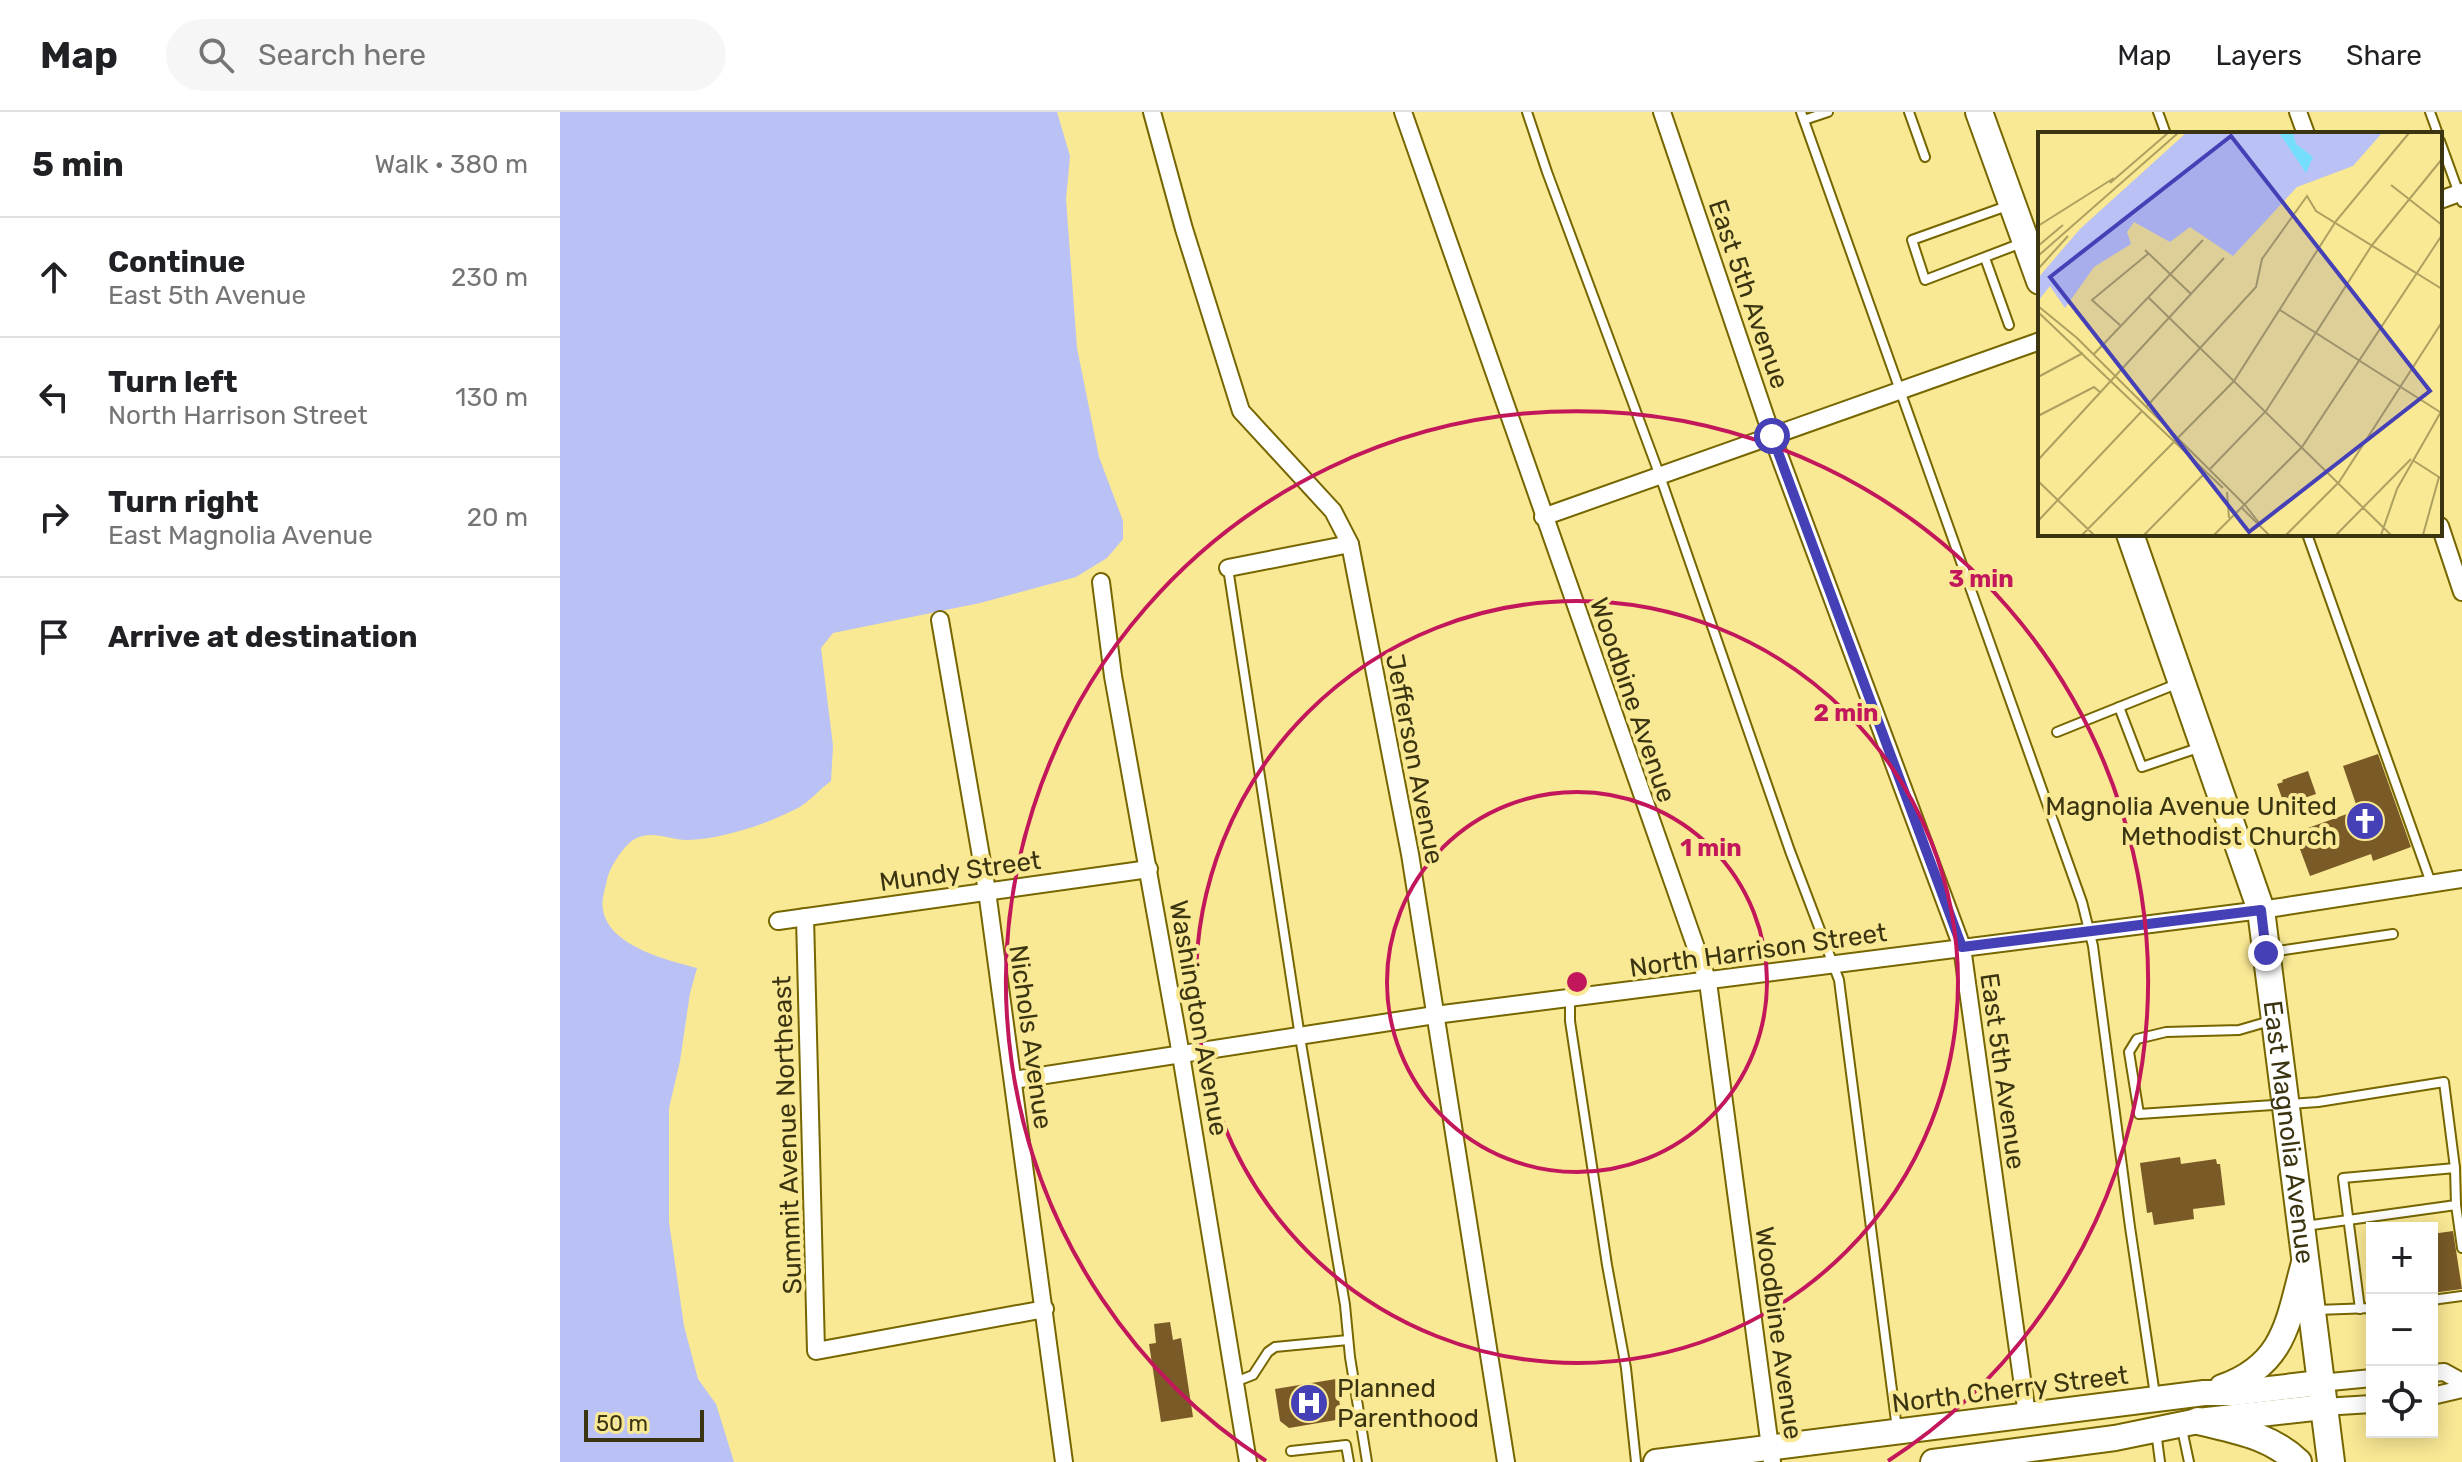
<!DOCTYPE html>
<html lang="en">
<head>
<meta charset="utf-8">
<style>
  :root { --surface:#fff; --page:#f6f6f6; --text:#202124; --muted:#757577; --line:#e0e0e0 }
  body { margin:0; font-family:Rubik,sans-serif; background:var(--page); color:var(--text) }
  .controls { position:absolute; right:24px; bottom:24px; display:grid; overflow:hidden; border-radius:0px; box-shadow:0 4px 20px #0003 }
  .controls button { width:72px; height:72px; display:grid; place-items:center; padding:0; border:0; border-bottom:2px solid var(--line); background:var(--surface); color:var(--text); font:40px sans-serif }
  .scale { position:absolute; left:24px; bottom:20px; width:120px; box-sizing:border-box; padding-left:8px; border:4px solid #3b3411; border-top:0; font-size:22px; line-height:28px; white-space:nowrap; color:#3b3411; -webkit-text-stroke:6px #f9e894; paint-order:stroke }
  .stop { position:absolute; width:24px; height:24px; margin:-18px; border:6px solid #4540b6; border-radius:50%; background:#fff }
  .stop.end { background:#4540b6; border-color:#fff; box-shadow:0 2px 8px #0008 }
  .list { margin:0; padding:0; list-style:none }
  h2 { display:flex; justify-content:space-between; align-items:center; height:104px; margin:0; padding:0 32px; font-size:34px }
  h2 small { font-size:26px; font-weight:400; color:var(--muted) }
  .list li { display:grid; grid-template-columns:52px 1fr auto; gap:24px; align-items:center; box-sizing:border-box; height:120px; padding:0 32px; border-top:2px solid var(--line) }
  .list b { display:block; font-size:30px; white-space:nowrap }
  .list p { margin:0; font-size:26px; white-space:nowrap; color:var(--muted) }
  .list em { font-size:26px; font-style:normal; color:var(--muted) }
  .icon { flex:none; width:44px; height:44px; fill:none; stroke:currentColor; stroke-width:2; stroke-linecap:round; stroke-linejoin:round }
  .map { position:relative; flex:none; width:1902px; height:1350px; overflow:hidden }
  header { display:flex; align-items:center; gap:48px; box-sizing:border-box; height:112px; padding:0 40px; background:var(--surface); border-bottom:2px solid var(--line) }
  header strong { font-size:38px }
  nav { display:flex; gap:44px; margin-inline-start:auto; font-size:28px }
  .search { width:560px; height:72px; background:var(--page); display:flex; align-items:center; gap:20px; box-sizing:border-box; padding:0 28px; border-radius:44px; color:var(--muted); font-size:30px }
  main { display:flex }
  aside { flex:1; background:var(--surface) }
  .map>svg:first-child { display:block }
  .green { fill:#bac1f5 }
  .building { fill:#7a5b27 }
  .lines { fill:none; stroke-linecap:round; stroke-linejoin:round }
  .lane-casing { stroke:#766600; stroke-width:12 }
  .street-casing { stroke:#766600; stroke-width:20 }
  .secondary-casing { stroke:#766600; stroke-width:28 }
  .primary-casing { stroke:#766600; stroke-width:30 }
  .lane { stroke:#fff; stroke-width:8 }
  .street { stroke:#fff; stroke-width:16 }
  .secondary { stroke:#fff; stroke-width:24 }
  .primary { stroke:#fff; stroke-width:26 }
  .route { stroke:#4540b6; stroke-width:10 }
  .ring { fill:none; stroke:#c2185b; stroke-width:4 }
  .labels { text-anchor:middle; stroke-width:8; stroke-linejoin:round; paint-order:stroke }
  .street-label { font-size:26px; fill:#3b3411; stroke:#f9e894 }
  .poi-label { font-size:26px; fill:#3b3411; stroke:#f9e894; text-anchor:end }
  .inset-road { fill:none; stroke:#ada060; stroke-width:2 }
  .view { fill:#4540b6; fill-opacity:0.15; stroke:#4540b6; stroke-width:4 }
  .inset-edge { fill:none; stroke:#3b3411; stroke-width:4 }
  .centre { fill:#c2185b; stroke:#f9e894; stroke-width:4 }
  .ring-label { font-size:24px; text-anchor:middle; font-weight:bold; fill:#c2185b; stroke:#f9e894; stroke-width:8; stroke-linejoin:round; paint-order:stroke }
</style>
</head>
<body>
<header>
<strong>Map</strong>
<div class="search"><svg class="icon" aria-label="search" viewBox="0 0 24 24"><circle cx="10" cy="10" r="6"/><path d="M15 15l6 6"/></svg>Search here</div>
<nav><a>Map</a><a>Layers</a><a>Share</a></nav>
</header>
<main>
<aside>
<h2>5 min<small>Walk · 380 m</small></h2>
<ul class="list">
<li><svg class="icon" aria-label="ahead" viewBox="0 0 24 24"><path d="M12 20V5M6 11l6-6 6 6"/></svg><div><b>Continue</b><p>East 5th Avenue</p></div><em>230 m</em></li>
<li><svg class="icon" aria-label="left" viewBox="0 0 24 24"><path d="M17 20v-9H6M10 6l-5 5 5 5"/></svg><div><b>Turn left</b><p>North Harrison Street</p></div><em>130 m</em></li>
<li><svg class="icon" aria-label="right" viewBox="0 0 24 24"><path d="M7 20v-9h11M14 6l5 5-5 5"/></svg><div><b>Turn right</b><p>East Magnolia Avenue</p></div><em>20 m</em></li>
<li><svg class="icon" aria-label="arrive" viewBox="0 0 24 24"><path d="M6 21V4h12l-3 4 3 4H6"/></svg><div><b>Arrive at destination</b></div></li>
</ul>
</aside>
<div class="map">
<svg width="1902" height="1350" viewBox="0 0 1902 1350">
  <rect width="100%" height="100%" fill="#f9e894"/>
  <path class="green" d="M0,0H497L510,44L506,87L517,236L539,345L563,409V427L547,446L516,465L420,491L273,521L261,536L273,634L271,669C260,677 250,689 238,696C207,712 162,727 127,728C108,728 92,717 73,728C63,735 49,756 47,768C45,777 41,788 43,798C49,834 107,848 137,856L130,881L120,949L109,996V1110L124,1214L138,1267L156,1292L174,1350H0Z"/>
  <g class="building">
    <polygon points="1818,642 1851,735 1813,749 1811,742 1750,764 1734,721 1798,698 1783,654"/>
    <polygon points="1748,659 1756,682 1730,691 1728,687 1723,689 1717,672 1723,670 1722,668"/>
    <polygon points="1620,1045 1621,1052 1656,1047 1657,1052 1660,1052 1665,1093 1633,1097 1634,1107 1594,1113 1592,1100 1587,1101 1580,1051"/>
    <polygon points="1893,1119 1902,1177 1872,1181 1872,1122"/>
    <polygon points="610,1210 613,1228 621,1226 633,1305 601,1310 589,1232 596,1231 594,1212"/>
    <polygon points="776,1267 782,1307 729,1316 720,1309 715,1277"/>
  </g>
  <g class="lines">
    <defs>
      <g id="lane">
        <polyline points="967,0 987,60 1100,364 1230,739 1279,868 1337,1317"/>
        <polyline points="1241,0 1522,790 1533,834 1570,1115 1595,1283"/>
        <polyline points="1349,0 1365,45"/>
        <polyline points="1598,0 1606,22"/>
        <polyline points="1870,0 1878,22"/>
        <polyline points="1244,8 1268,0"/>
        <polyline points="1880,29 1902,90"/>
        <polyline points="1447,94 1352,128 1365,168 1480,124"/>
        <polyline points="1425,146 1449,213"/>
        <polyline points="1747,422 1871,771"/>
        <polyline points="668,456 740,925 785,1193 790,1245 807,1350"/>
        <polyline points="1559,595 1582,655 1641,635"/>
        <polyline points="1497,620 1619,571"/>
        <polyline points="1711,840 1833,822"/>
        <polyline points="1010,887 1010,909 1047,1153 1066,1256 1076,1350"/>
        <polyline points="1710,909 1679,918 1606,920 1577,927 1569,940 1579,1002 1758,990 1884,970 1895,1056"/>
        <polyline points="1745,1114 1896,1093"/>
        <polyline points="1872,1188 1902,1184"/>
        <polyline points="1800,1197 1783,1066 1895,1056 1896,1093 1902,1136"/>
        <polyline points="1756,1198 1812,1196"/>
        <polyline points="675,1270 693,1263 708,1240 715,1235 788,1228"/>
        <polyline points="1622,1317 1629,1350"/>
        <polyline points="1596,1319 1600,1350"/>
        <polyline points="731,1339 786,1333 789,1350"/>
      </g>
      <g id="street">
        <polyline points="592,0 624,117 681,299 773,399 790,432 850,742 946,1350"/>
        <polyline points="843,0 1148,870 1212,1350"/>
        <polyline points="1102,0 1212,324 1402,835 1467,1303"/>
        <polyline points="1738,0 1746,22"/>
        <polyline points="1880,88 1902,80"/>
        <polyline points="983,405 1480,229"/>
        <polyline points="1880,414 1902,480"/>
        <polyline points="668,456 790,432"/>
        <polyline points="541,470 553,564 621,943 688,1350"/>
        <polyline points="380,508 427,779 504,1350"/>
        <polyline points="245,805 256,1239 485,1197"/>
        <polyline points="218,809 589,757"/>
        <polyline points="453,968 875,903 1701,798 1902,767"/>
        <polyline points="1872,1261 1884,1260 1902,1270"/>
        <polyline points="1760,1271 1812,1266"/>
        <polyline points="1872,1284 1902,1277"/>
        <polyline points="1763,1295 1812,1292"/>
      </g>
      <g id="secondary">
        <path d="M1662,1275C1727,1252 1728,1207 1745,1147"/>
        <polyline points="1096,1350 1644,1281 1674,1281 1760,1271"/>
        <polyline points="1373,1350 1555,1326 1638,1309 1763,1295"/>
      </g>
      <g id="primary">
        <polyline points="1419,0 1480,169"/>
        <path id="s1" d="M1570,422L1701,798L1771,1350"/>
        <path d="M1638,1309C1674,1318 1710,1323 1738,1350"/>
      </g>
    </defs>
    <use href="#lane" class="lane-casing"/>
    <use href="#street" class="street-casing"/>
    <use href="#secondary" class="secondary-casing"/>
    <use href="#primary" class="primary-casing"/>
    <use href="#lane" class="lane"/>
    <use href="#street" class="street"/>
    <use href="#secondary" class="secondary"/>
    <use href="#primary" class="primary"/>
  </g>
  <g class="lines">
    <polyline class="route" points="1212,324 1402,835 1701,798 1706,841"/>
  </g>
  <g class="ring">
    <circle cx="1017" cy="870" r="190"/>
    <circle cx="1017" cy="870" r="381"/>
    <path d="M706 1349A571 571 0 1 1 1328 1349"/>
  </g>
  <defs>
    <symbol id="church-disc" viewBox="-11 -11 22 22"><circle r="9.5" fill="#4540b6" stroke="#f9e894"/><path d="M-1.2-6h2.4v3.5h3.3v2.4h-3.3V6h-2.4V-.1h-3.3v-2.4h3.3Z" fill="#fff"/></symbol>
    <symbol id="hospital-disc" viewBox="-11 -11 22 22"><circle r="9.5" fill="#4540b6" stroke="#f9e894"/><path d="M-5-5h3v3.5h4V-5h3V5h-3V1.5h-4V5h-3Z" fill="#fff"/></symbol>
  </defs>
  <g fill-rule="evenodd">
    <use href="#church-disc" x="1783" y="687" width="44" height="44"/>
    <use href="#hospital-disc" x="727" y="1269" width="44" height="44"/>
  </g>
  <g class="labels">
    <g class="street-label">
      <text transform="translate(1189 182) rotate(71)" y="9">East 5th Avenue</text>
      <text transform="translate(1073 588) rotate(71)" y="9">Woodbine Avenue</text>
      <text transform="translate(855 647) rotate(79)" y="9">Jefferson Avenue</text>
      <text transform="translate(400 759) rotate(-8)" y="9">Mundy Street</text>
      <text transform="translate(1198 838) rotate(-8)" y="9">North Harrison Street</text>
      <text transform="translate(639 906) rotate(80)" y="9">Washington Avenue</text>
      <text transform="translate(471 925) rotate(82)" y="9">Nichols Avenue</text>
      <text transform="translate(1443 959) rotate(82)" y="9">East 5th Avenue</text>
      <text dy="9" stroke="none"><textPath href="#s1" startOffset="622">East Magnolia Avenue</textPath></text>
      <text transform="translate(227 1023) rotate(-92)" y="9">Summit Avenue Northeast</text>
      <text transform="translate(1219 1221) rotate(82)" y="9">Woodbine Avenue</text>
      <text transform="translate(1450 1277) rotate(-7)" y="9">North Cherry Street</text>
    </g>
    <g class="poi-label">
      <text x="1777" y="703">Magnolia Avenue United<tspan x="1777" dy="30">Methodist Church</tspan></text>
      <text x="777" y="1285" text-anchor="start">Planned<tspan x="777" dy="30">Parenthood</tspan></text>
    </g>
  </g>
  <g transform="translate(1478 20)">
    <rect width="404" height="404" fill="#f9e894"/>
    <path d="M148,1H344L315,34L259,55L195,124L152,95L132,110L96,90L89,100L93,112L56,135L27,176L12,154L0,169V146L42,97Z" fill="#bac1f5"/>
    <path d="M241,1H255L258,12L275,25L268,41Z" fill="#74defc"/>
    <path class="inset-road" d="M72,51L130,1M353,53L404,93M0,94L76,46M0,114L25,93M107,118L153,162M0,124L140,1M0,137L30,104M111,166L353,403M0,174L39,206L207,373M242,178L402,280M0,180L185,356M83,194L54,168L111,121M56,222L165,108M0,245L45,221M109,274L218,155L224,127L269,64L278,79L404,157M0,284L56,255L63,261M0,328L186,126M376,329L404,347M172,337L228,279L334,113L404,27M0,349L56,403M189,360L191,386M207,373L222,392M204,376L231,403M0,389L104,279M44,403L196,249L298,89L371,1M106,403L168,340M176,403L264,315L404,103M248,403L301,350L404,190M298,403L373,327M343,403L359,357L404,278M385,403L401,345"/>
    <path class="view" d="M193,4L392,259L211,400L12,145Z"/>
    <rect width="404" height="404" class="inset-edge"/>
  </g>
  <circle cx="1017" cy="870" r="12" class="centre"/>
  <g class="ring-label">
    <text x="1421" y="475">3 min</text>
    <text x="1286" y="609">2 min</text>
    <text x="1151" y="744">1 min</text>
  </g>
</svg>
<div class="controls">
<button>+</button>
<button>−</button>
<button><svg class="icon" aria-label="locate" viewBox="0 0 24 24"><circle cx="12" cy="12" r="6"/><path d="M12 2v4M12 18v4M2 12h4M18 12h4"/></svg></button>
</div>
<div class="scale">50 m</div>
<div class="stop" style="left:1212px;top:324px"></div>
<div class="stop end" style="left:1706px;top:841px"></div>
</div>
</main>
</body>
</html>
